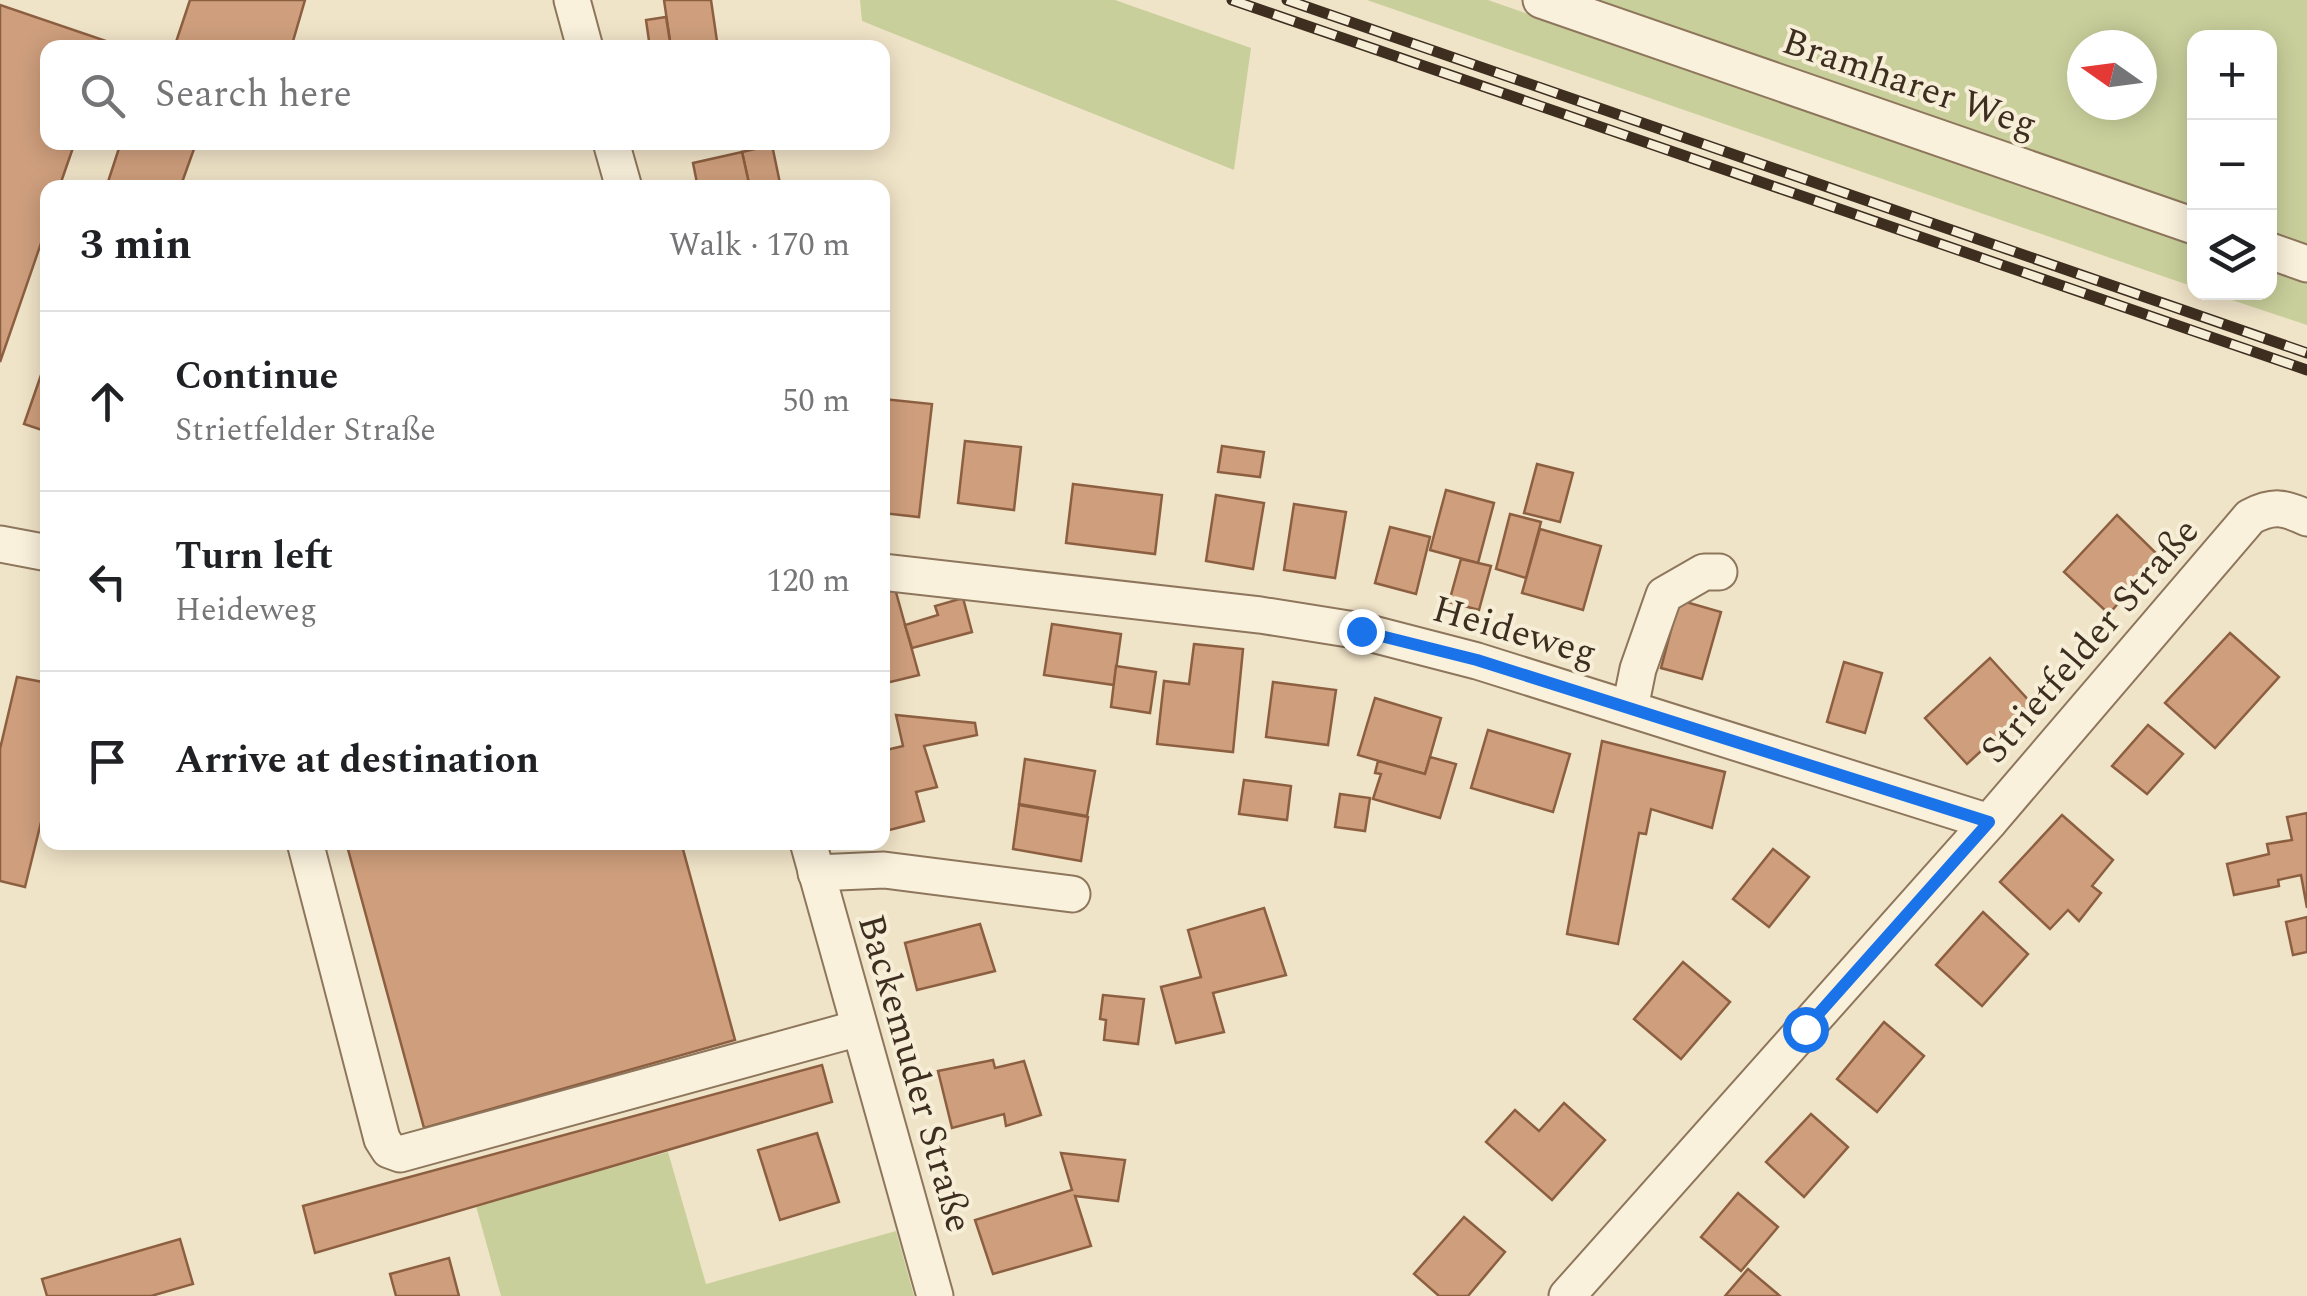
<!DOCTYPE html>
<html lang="en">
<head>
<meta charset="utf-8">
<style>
  :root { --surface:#fff; --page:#f6f6f6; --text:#202124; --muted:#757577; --line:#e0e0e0 }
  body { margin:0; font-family:Spectral,serif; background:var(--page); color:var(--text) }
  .controls { position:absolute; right:30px; top:30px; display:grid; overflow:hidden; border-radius:20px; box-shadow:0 5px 25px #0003 }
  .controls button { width:90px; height:90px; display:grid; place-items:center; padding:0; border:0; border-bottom:2px solid var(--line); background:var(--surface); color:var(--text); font:50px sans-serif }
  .compass { position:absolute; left:2067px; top:30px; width:90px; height:90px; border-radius:50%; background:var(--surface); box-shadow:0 5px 25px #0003; rotate:284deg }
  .stop { position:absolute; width:30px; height:30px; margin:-22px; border:8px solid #1a73e8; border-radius:50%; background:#fff }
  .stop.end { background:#1a73e8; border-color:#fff; box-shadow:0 2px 10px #0008 }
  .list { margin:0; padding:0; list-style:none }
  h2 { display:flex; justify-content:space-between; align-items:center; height:130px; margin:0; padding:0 40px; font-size:42px }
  h2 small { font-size:32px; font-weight:400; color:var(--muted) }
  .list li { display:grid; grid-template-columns:65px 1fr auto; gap:30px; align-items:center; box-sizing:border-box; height:180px; padding:0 40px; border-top:2px solid var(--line) }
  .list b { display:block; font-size:38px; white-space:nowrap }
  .list p { margin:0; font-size:32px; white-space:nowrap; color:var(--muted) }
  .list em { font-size:32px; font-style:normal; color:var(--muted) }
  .icon { flex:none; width:55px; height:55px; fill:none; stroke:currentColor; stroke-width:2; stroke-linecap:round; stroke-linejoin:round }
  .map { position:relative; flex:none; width:2307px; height:1296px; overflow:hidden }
  .search { position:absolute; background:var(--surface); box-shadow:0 5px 25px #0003; left:40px; top:40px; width:850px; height:110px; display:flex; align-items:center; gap:25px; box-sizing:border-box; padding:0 35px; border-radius:20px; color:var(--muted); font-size:38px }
  .panel { position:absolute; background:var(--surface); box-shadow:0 5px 25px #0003; left:40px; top:180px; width:850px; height:670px; border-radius:20px }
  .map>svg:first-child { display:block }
  .green { fill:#c9cf9b; fill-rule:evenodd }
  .building { fill:#cf9f7d; stroke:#8d5f41; stroke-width:2.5 }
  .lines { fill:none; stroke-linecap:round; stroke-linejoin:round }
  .minor-casing { stroke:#8d765c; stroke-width:39 }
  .minor { stroke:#faf1dc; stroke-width:35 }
  .rail-casing { stroke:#3d2e20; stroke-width:11 }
  .rail { stroke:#f7eed8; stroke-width:8; stroke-dasharray:22; stroke-linecap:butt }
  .route { stroke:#1a73e8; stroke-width:12 }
  .labels { text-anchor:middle; stroke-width:8; stroke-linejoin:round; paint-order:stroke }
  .street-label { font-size:38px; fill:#3d2e20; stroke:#f7eed8 }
</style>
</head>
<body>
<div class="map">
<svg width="2307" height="1296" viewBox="0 0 2307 1296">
  <rect width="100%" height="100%" fill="#f0e4c8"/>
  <g class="green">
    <polygon points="860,0 1115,0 1251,48 1234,170 862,21"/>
    <polygon points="1367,0 1488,0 2194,244 2194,287"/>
    <path d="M1590,0H2307V248L2270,235V38H2194V209ZM2082,45H2142V105H2082Z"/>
    <polygon points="2270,270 2307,283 2307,325 2211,293 2270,292"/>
    <polygon points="668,1152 706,1284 896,1231 914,1296 501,1296 476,1206"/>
  </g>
  <g class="building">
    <polygon points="190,0 305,0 291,48 174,48"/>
    <polygon points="664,0 711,0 718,48 671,48"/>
    <polygon points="0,5 109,42 107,48 48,48 48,142 75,142 59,188 48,188 48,223 0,362"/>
    <polygon points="666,17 671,48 650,48 646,20"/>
    <polygon points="121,142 175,142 194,149 180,188 106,188"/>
    <polygon points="772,145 781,188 750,188 742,152"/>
    <polygon points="742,152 750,188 698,188 693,163"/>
    <polygon points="48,355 48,432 24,424"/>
    <polygon points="883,399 932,404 919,517 882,513"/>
    <polygon points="965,441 1021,447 1014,510 958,503"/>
    <polygon points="1222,446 1264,452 1260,477 1218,472"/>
    <polygon points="1537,464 1573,473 1560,522 1524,513"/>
    <polygon points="1073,484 1162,495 1155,554 1066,543"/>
    <polygon points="1446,490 1494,503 1478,563 1430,550"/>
    <polygon points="1216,495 1264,503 1253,569 1206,561"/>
    <polygon points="1294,504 1346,512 1335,578 1284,570"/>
    <polygon points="1510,514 1541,522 1526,578 1496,569"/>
    <polygon points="2117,515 2159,556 2109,614 2064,572"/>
    <polygon points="1390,527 1430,537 1416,594 1375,583"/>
    <polygon points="1540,529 1601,546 1583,610 1522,593"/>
    <polygon points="1461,559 1491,566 1479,610 1449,602"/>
    <polygon points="894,585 919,675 882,684 882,588"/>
    <polygon points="963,598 972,632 912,648 905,625 938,615 935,606"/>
    <polygon points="1679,600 1721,612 1702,679 1661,668"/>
    <polygon points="1052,624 1121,634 1114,685 1044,675"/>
    <polygon points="2230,633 2279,677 2215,748 2165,703"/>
    <polygon points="1194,644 1243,649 1233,752 1157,744 1164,681 1189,684"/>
    <polygon points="1990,658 2032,704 1967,764 1925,718"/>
    <polygon points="1844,662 1882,673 1865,733 1827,722"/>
    <polygon points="1116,666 1156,672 1150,713 1111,707"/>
    <polygon points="17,677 48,683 48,794 25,887 0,881 0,749"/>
    <polygon points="1273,682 1336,690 1328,745 1266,737"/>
    <polygon points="1375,698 1441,718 1425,774 1358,755"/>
    <polygon points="896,715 975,723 977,735 924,746 937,787 916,792 924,821 882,832 882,751 903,746"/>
    <polygon points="2148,725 2183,754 2147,794 2112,766"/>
    <polygon points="1488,730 1570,754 1553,812 1471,788"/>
    <polygon points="1602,741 1725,772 1712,828 1651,809 1646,834 1639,833 1618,944 1567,934"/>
    <polygon points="1430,757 1456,764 1440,818 1373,799 1381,774 1375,773 1378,761 1425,774"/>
    <polygon points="1025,759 1095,771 1087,816 1019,804"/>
    <polygon points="1244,780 1291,786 1287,820 1239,814"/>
    <polygon points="1340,794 1370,798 1365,831 1335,827"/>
    <polygon points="1019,805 1088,817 1081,861 1013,849"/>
    <polygon points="2307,813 2307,908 2301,875 2278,880 2279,886 2234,895 2227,864 2269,854 2267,844 2292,840 2287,817"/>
    <polygon points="2062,815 2113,860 2092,886 2101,893 2079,921 2068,910 2050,929 2000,882"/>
    <polygon points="346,842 681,842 735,1040 424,1128"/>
    <polygon points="1773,849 1809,877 1769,927 1733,899"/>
    <polygon points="1264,908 1286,975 1213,993 1224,1032 1176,1043 1161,987 1201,977 1188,930"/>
    <polygon points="1983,912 2028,954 1982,1006 1936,965"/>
    <polygon points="2307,917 2307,952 2293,955 2286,922"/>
    <polygon points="980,924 995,971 917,990 905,943"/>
    <polygon points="1683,962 1730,1002 1681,1059 1634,1019"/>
    <polygon points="1103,995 1144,999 1138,1044 1104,1040 1106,1020 1100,1019"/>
    <polygon points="1884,1022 1924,1056 1877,1112 1837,1079"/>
    <polygon points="993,1060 995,1068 1024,1061 1041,1115 1006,1126 1004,1114 952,1128 938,1071"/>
    <polygon points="822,1065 832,1102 315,1253 303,1206"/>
    <polygon points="1564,1103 1605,1140 1552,1200 1486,1142 1515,1110 1539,1131"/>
    <polygon points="1811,1114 1848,1147 1804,1197 1766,1162"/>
    <polygon points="817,1133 839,1202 780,1220 758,1150"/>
    <polygon points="1061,1153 1125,1160 1118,1201 1075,1196 1091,1246 993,1274 975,1220 1072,1190"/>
    <polygon points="1738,1193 1778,1227 1741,1271 1701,1237"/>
    <polygon points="1464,1217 1505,1252 1468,1296 1439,1296 1414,1274"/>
    <polygon points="180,1239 193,1284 151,1296 47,1296 42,1279"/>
    <polygon points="449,1258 459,1296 396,1296 390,1274"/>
    <polygon points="1748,1269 1780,1296 1725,1296"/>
  </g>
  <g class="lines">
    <defs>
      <g id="minor">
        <polyline points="572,0 585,48"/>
        <polyline points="1541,0 2194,226"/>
        <polyline points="611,142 624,188"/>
        <polyline points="2270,251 2307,264"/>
        <polyline points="0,544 48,553"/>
        <polyline points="882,572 1260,615 1361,631 1477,661 1989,822"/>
        <polyline points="1630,708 1638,669 1664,595 1704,572 1719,572"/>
        <polyline points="305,842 382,1139 389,1150 400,1154 859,1028"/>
        <polyline points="808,842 935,1296"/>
        <polyline points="816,873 884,870 1072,894"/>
        <path d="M1567,1296L1989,822L2250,517C2273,505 2284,507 2307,518"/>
      </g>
    </defs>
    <use href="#minor" class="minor-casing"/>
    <use href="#minor" class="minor"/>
    <defs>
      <g id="rail">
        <polyline points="1232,0 2307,370"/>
        <polyline points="1287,0 2307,353"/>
      </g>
    </defs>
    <use href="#rail" class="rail-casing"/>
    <use href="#rail" class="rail"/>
  </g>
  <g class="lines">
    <polyline class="route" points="1361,631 1477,660 1989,822 1805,1029"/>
  </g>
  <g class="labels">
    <g class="street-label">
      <text transform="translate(1910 82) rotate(19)" y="13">Bramharer Weg</text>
      <text transform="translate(1515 630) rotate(16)" y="13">Heideweg</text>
      <text transform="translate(2089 640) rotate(-49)" y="13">Strietfelder Straße</text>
      <text transform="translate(916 1073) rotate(74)" y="13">Backemuder Straße</text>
    </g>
  </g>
</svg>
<div class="controls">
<button>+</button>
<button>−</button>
<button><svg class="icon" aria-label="layers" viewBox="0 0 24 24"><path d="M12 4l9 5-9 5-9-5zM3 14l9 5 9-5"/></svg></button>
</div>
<svg class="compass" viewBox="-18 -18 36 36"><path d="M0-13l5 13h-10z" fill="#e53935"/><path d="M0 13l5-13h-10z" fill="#757577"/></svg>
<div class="stop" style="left:1805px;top:1029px"></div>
<div class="stop end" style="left:1361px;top:631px"></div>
<div class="search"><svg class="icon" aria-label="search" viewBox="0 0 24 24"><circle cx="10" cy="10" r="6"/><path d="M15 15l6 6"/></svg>Search here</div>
<section class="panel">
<h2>3 min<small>Walk · 170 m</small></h2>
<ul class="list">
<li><svg class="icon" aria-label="ahead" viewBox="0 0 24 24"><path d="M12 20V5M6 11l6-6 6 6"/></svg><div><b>Continue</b><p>Strietfelder Straße</p></div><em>50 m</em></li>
<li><svg class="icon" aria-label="left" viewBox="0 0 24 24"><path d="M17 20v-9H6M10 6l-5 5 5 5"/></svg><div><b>Turn left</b><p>Heideweg</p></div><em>120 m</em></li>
<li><svg class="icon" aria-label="arrive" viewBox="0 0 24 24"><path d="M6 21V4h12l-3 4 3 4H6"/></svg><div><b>Arrive at destination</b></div></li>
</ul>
</section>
</div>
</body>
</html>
